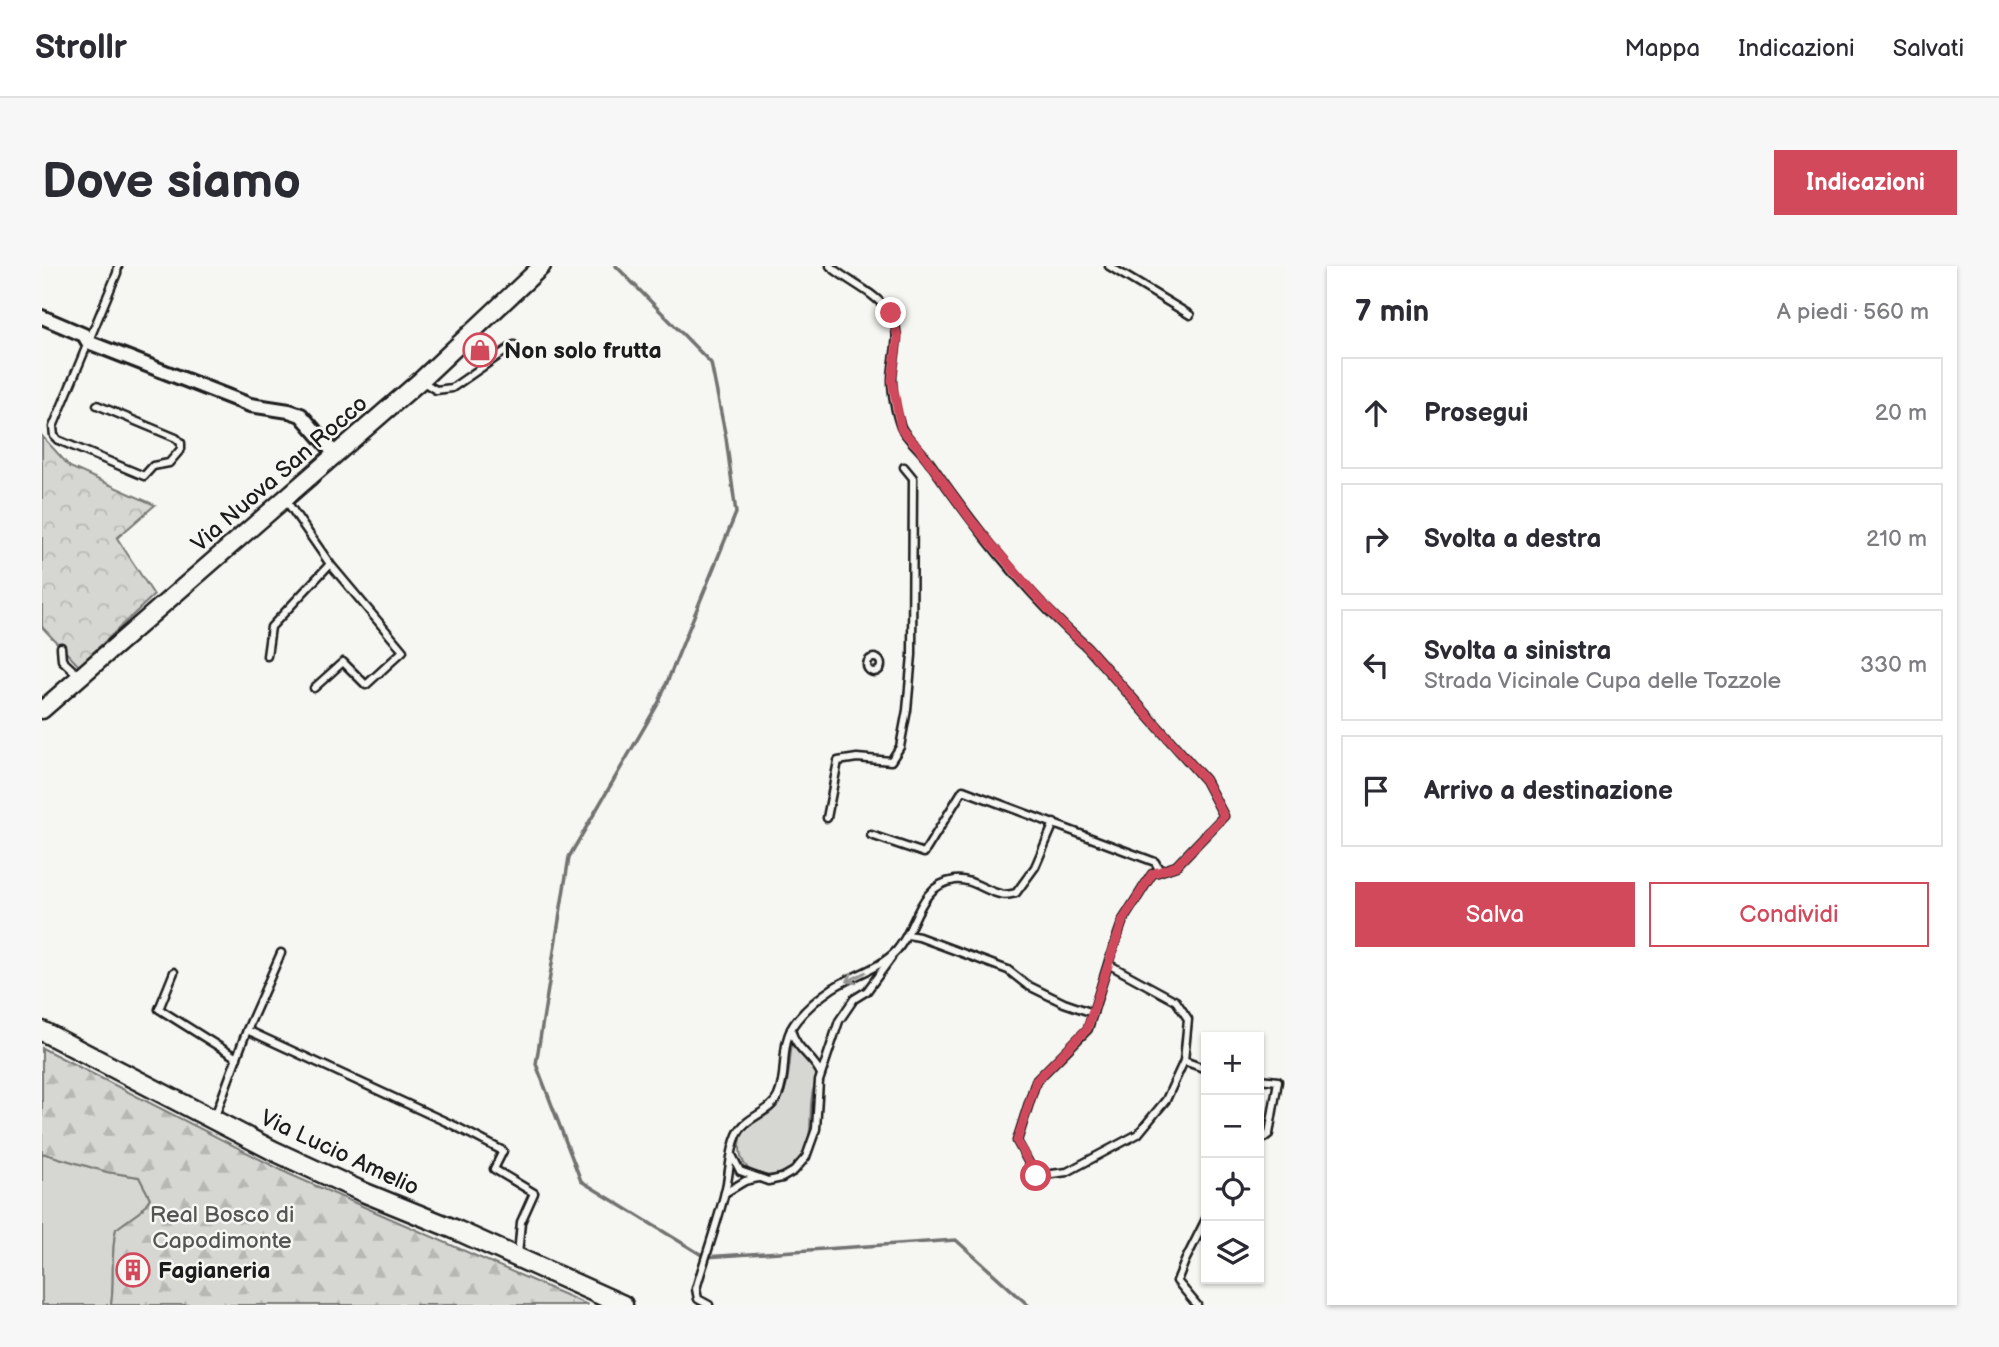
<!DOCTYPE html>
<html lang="it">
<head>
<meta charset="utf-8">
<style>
  :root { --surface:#fff; --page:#f7f7f7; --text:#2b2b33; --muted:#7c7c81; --line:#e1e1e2; --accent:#d1495b }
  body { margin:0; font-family:"Balsamiq Sans",sans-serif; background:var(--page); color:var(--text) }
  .controls { position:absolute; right:21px; bottom:21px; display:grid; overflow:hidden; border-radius:0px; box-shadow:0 2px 5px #0004 }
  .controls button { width:63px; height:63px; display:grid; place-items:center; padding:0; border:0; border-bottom:2px solid var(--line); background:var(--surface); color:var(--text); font:35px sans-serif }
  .stop { position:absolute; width:21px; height:21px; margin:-16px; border:5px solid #d1495b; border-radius:50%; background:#fff }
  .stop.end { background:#d1495b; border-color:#fff; box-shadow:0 2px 7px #0008 }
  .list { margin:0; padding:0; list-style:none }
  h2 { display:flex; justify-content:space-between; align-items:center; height:91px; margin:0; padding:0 28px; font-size:30px }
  h2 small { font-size:23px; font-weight:400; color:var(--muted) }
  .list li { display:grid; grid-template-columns:46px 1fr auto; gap:21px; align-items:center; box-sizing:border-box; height:112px; margin:0 14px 14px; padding:0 14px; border:2px solid var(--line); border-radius:0px }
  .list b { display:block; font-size:26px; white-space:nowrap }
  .list p { margin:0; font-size:23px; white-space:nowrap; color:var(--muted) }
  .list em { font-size:23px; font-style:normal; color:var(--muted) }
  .actions { display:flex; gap:14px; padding:21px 28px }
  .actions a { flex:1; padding:16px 0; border:2px solid var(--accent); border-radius:0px; text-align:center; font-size:24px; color:var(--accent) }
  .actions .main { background:var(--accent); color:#fff }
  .icon { flex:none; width:38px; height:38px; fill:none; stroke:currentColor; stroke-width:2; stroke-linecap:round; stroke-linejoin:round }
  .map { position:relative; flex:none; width:1243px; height:1039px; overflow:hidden; border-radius:0px }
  header { display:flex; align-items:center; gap:42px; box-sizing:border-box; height:98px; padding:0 35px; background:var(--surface); border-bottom:2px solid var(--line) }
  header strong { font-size:33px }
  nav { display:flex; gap:38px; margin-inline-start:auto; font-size:24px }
  .intro { display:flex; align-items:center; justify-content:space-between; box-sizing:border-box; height:168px; padding:0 42px }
  h1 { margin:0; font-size:49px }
  .button { padding:18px 32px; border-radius:0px; background:var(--accent); color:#fff; font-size:24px; font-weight:700 }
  main { display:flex; gap:42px; padding:0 42px }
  aside { flex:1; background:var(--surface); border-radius:0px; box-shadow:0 2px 5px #0004 }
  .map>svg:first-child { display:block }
  .grass { fill:#d6d6d2; stroke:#797977; stroke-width:2 }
  .forest { fill:url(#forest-firs); stroke:#797977; stroke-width:2 }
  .park { fill:url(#park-crowns); stroke:#797977; stroke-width:2 }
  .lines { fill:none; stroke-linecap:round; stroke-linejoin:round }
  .stream { stroke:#727271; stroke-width:3.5 }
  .lane-casing { stroke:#1c1c1c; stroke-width:11 }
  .street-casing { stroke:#1c1c1c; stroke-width:18 }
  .secondary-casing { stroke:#1c1c1c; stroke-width:21 }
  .primary-casing { stroke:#1c1c1c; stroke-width:23 }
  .lane { stroke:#f6f6f2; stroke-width:6 }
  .street { stroke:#f6f6f2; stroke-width:12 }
  .secondary { stroke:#f6f6f2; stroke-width:16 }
  .primary { stroke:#f6f6f2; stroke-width:18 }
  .oneway { stroke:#949492 }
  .route { stroke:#d1495b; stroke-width:9 }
  .labels { text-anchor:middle; stroke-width:5; stroke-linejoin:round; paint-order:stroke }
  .poi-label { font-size:23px; font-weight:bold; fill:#1c1c1c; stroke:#f6f6f2; text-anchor:start }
  .street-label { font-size:23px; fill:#1c1c1c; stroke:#f6f6f2 }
  .park-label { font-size:23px; fill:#545453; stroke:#f6f6f2 }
</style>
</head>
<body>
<header>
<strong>Strollr</strong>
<nav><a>Mappa</a><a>Indicazioni</a><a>Salvati</a></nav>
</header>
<div class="intro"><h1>Dove siamo</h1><a class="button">Indicazioni</a></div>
<main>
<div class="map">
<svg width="1243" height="1039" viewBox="0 0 1243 1039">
  <defs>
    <pattern id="forest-firs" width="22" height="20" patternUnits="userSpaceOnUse" patternTransform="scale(1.75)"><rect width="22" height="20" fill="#d6d6d2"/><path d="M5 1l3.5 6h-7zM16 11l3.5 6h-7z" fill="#b7b7b4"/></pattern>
    <pattern id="park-crowns" width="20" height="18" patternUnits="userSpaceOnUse" patternTransform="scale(1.75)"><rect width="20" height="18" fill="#d6d6d2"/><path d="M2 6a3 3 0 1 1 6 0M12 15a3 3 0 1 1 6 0" fill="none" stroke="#b7b7b4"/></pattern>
  </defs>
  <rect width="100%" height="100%" fill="#f6f6f2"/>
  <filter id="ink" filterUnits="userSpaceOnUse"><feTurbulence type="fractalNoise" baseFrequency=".0143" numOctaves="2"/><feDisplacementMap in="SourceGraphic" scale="14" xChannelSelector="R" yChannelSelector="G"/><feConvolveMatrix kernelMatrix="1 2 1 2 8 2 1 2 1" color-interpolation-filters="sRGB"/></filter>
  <g filter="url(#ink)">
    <g class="grass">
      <path d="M750,776C756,784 766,790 772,799C778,810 771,819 770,830C767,848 771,865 764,883C750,918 696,920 698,879C700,854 719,857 732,843C748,827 747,797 750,776Z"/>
      <path d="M0,887L65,906L97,911L108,932L100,944L74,963C68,989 73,1014 69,1039H0Z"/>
    </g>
    <path class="forest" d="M0,782L247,908L546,1039H69C73,1014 68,989 74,963L100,944L108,932L97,911L65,906L0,887Z"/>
    <polygon class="park" points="0,170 28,201 113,239 75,272 112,329 37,400 0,361"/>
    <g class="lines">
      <polyline class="stream" points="574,0 669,97 684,172 694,247 617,436 527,591 494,798 539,915 663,991 914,974 986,1039"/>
      <defs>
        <g id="lane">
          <path d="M788,0C806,16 833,26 847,46C862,66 850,91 850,114C850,128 854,148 859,161C864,172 878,183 886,194C932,260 984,328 1045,381L1163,514L1182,550L1134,600L1110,608L1081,654L1068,691L1066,698L1046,763L994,815L975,875L994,910L1025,906L1096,868L1124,834L1142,795L1146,753L1134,735L1066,698"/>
          <polyline points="1067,0 1148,49"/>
          <polyline points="381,116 394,124 410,122 472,79"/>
          <polyline points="55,139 134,172 139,177 139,183 127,197 111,200 102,210 16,174 12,170 11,161 75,7 76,0"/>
          <polyline points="19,381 20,394 37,410"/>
          <polyline points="225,390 229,361 288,298 243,233"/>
          <circle cx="832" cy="399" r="7"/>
          <polyline points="272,422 301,396 324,419 361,385 288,298"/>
          <polyline points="785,552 796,495 815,492 849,495 858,481 865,444 870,389 871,212 862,201"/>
          <polyline points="829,569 882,587 921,524 1113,596 1118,605"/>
          <polyline points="866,669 877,671 966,704 985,719 1022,737 1051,747"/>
          <polyline points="132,706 117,743 195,792"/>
          <path d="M749,763C753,783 771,790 779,808"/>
          <polyline points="205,764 413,860 461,885 452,903 492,927 479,956 476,989"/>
          <polyline points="1142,795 1164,803"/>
          <polyline points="1217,813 1236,815 1227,868 1217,876"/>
          <polyline points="172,853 205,764 239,687"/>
          <polyline points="691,891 698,905 726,915 740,912 752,905 764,891 774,863 777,815 797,755 812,733 825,725 849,692"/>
          <polyline points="683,927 703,915 716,912"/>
          <path d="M667,1039L656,1033L654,1023C663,991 675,959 683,926C688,908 687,887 695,869C703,850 729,847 736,830C747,805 736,777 755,754C764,743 779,730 791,722C811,709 838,703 855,684C875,661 876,619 913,614C929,612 943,625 958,628C963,630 969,628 974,627L993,601L1012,557"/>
          <polyline points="1155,1039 1135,1015 1143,995 1164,953"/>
        </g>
        <polyline id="street" points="0,51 42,69 46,76 208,139 247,145 259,149 293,188"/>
        <polyline id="secondary" points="0,444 379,114 500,0"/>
        <polyline id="primary" points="0,765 232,885 321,926 412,963 581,1039"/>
      </defs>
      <use href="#lane" class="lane-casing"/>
      <use href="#street" class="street-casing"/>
      <use href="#secondary" class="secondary-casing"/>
      <use href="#primary" class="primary-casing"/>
      <use href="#lane" class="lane"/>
      <use href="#street" class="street"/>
      <use href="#secondary" class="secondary"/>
      <use href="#primary" class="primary"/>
    </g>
    <defs><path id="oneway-shaft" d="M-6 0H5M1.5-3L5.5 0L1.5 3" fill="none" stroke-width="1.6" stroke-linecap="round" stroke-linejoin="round" transform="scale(1.75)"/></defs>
    <use class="oneway" href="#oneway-shaft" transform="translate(814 711) rotate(153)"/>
  </g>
  <g class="lines" filter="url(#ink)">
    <polyline class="route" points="849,47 856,71 850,114 859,163 876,181 929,254 992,328 1024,362 1045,381 1163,514 1182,550 1134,600 1110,608 1081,654 1045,763 994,815 975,875 994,910"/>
  </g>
  <defs>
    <symbol id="shop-ring" viewBox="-11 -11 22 22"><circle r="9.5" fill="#f6f6f2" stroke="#d1495b" stroke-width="1.5"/><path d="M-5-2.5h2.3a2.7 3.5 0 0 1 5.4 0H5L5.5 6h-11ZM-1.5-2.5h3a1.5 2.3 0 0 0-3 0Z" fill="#d1495b"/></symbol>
    <symbol id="building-ring" viewBox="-11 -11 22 22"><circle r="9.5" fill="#f6f6f2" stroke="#d1495b" stroke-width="1.5"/><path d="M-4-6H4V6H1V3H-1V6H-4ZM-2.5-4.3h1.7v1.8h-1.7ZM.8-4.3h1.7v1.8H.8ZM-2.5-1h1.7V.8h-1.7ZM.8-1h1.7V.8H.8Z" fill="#d1495b"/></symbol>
  </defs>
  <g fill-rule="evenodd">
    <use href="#shop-ring" x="419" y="65" width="38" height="38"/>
    <use href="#building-ring" x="72" y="985" width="38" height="38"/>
  </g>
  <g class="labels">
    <g class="poi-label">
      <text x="462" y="92">Non solo frutta</text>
      <text x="116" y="1012">Fagianeria</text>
    </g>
    <g class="street-label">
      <text transform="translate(237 207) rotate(-41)" y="8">Via Nuova San Rocco</text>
      <text transform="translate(298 886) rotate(25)" y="8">Via Lucio Amelio</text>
    </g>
    <g class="park-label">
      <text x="180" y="956">Real Bosco di<tspan x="180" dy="26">Capodimonte</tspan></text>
    </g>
  </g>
</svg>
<div class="controls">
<button>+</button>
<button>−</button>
<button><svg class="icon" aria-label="locate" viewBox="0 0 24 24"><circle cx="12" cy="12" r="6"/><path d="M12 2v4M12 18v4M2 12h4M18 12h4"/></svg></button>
<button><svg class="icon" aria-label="layers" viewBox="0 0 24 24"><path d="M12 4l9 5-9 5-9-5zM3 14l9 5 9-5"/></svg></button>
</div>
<div class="stop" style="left:994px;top:910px"></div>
<div class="stop end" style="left:849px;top:47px"></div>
</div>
<aside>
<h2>7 min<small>A piedi · 560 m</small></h2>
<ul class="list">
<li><svg class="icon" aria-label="ahead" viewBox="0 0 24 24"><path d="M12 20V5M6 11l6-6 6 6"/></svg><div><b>Prosegui</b></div><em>20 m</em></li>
<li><svg class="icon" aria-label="right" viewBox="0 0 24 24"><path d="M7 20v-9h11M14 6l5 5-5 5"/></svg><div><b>Svolta a destra</b></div><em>210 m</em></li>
<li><svg class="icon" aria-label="left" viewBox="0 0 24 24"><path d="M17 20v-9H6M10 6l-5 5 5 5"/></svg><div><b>Svolta a sinistra</b><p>Strada Vicinale Cupa delle Tozzole</p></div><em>330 m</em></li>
<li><svg class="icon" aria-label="arrive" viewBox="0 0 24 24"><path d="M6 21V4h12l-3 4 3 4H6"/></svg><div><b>Arrivo a destinazione</b></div></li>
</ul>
<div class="actions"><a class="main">Salva</a><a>Condividi</a></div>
</aside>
</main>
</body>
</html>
